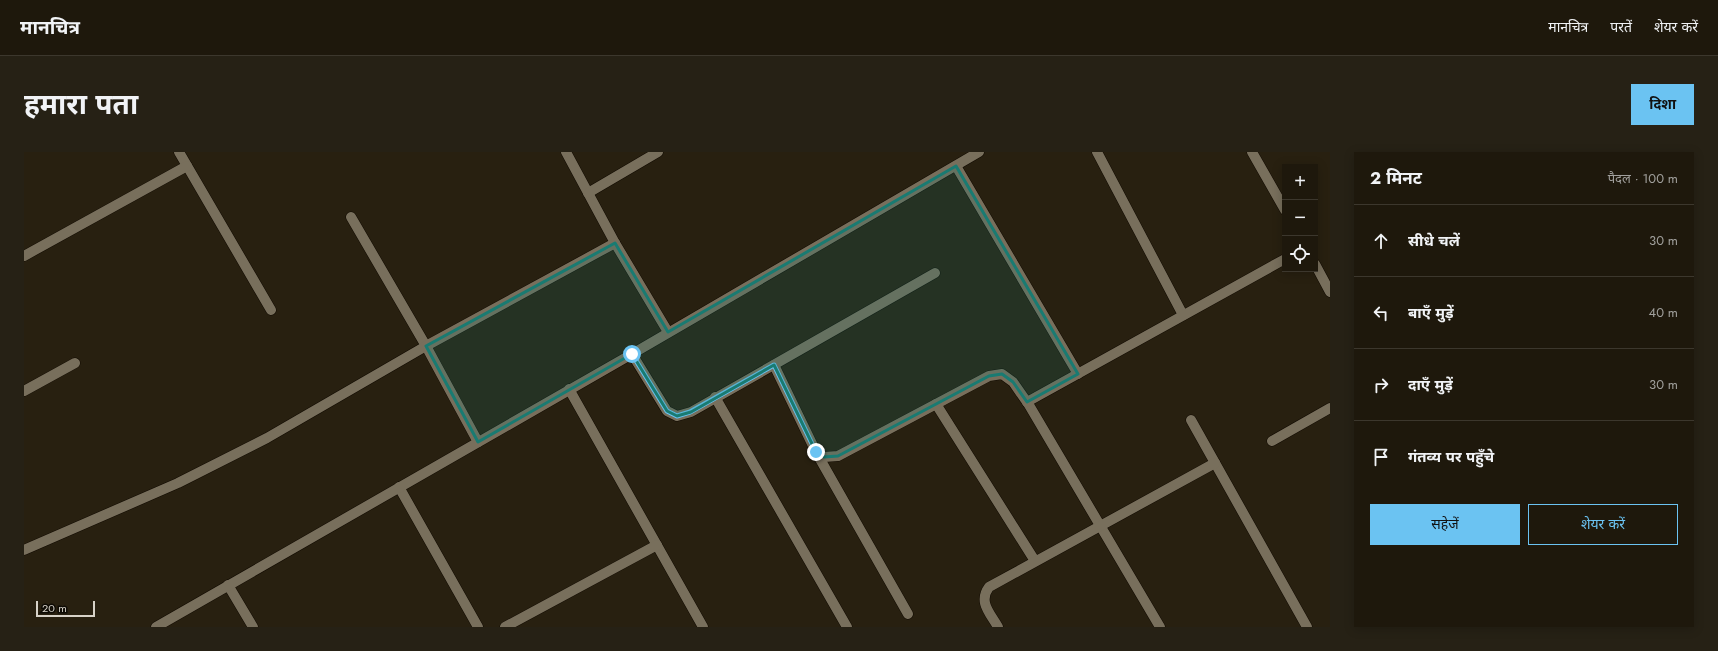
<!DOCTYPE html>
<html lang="hi">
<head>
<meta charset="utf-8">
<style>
  :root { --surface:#1e180c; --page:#262115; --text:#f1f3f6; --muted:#a1a09d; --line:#3c372d; --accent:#6bc3f2 }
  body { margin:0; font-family:Jost,"Noto Sans Devanagari",sans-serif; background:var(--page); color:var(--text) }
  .controls { position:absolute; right:12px; top:12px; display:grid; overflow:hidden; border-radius:0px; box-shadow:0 2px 10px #0003 }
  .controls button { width:36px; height:36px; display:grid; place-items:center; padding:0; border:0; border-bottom:1px solid var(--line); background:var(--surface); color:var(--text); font:20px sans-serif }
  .scale { position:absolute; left:12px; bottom:10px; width:59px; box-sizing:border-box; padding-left:4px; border:2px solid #d7d2c8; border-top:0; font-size:11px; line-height:14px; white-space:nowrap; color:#d7d2c8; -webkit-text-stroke:3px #0e0b05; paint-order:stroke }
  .stop { position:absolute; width:12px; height:12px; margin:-9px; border:3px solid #6bc3f2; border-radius:50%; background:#fff }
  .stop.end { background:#6bc3f2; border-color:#fff; box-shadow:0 1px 4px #0008 }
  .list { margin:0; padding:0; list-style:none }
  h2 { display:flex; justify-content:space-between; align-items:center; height:52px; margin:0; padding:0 16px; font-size:17px }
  h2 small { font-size:13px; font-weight:400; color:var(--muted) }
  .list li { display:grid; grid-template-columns:26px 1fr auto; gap:12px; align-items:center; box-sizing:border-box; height:72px; padding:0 16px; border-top:1px solid var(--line) }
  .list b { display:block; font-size:15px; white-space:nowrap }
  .list em { font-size:13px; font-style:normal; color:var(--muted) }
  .actions { display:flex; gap:8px; padding:12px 16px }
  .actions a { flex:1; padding:9px 0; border:1px solid var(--accent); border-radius:0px; text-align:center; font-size:14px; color:var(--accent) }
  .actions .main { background:var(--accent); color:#111 }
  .icon { flex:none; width:22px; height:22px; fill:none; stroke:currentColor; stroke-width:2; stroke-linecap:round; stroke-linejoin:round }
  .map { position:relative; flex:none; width:1306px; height:475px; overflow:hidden; border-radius:0px }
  header { display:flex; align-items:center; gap:24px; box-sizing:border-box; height:56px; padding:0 20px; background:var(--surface); border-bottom:1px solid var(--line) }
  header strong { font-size:19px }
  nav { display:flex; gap:22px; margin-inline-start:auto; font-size:14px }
  .intro { display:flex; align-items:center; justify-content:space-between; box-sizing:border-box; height:96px; padding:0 24px }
  h1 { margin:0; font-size:28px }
  .button { padding:10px 18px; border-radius:0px; background:var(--accent); color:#111; font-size:14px; font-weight:700 }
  main { display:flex; gap:24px; padding:0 24px }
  aside { flex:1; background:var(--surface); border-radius:0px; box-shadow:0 2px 10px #0003 }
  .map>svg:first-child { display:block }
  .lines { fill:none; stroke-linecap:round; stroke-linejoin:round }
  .minor-casing { stroke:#110a00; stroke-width:11 }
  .minor { stroke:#786f5c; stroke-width:10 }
  .route { stroke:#6bc3f2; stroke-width:5 }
  .marked { fill:#197b72; fill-opacity:0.2; stroke:#197b72; stroke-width:3; stroke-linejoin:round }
</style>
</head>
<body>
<header>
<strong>मानचित्र</strong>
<nav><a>मानचित्र</a><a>परतें</a><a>शेयर करें</a></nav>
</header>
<div class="intro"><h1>हमारा पता</h1><a class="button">दिशा</a></div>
<main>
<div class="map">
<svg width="1306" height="475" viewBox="0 0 1306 475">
  <rect width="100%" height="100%" fill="#282010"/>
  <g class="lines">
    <defs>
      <g id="minor">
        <polyline points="155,0 247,158"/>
        <polyline points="542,0 591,91 644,180"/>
        <polyline points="1073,0 1159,163"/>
        <polyline points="1228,0 1261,58"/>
        <polyline points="932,14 1054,222"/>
        <polyline points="564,41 634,0"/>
        <polyline points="327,65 402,194 454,290"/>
        <polyline points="0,104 163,14"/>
        <polyline points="1291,112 1306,140"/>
        <polyline points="608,202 643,259 653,264 667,260 911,121"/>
        <polyline points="750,213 792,300 800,305 814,304 965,224 978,222 989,230 1005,253 1136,475"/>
        <polyline points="545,237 679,475"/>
        <polyline points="0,239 51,211"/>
        <polyline points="691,245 823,475"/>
        <polyline points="1003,250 1261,107"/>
        <polyline points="912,252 1011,409"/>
        <polyline points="1167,268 1283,475"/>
        <polyline points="1248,289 1306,256"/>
        <polyline points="792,300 884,462"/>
        <polyline points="375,335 454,475"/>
        <polyline points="0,398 154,331 243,286 402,194 591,91"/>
        <polyline points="204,433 229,475"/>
        <polyline points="132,475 608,202 955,0"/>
        <polyline points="481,475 633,393"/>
        <path d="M974,475C966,461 954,450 965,435L1191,311"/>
      </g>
    </defs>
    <use href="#minor" class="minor-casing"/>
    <use href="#minor" class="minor"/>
  </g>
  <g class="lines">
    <polyline class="route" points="608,202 643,259 653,264 666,260 750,213 792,300"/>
  </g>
  <path class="marked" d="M932,14L1054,222L1003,250L989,230L978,222L965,224L814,304L800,305L792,300L750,213L667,260L653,264L643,259L608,202L454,290L402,194L591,91L644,180Z"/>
</svg>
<div class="controls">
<button>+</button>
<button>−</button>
<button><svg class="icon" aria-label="locate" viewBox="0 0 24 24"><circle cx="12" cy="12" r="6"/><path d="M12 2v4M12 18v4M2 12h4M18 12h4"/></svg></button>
</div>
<div class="scale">20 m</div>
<div class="stop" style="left:608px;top:202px"></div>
<div class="stop end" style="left:792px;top:300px"></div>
</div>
<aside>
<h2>2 मिनट<small>पैदल · 100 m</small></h2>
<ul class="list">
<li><svg class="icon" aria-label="ahead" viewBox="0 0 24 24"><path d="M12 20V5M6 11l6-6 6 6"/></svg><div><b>सीधे चलें</b></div><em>30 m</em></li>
<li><svg class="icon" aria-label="left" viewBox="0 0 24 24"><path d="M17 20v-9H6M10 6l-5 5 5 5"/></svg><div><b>बाएँ मुड़ें</b></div><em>40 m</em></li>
<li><svg class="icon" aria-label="right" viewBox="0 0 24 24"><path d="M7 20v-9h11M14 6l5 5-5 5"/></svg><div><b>दाएँ मुड़ें</b></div><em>30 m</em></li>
<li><svg class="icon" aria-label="arrive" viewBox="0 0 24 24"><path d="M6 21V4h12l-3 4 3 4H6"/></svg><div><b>गंतव्य पर पहुँचे</b></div></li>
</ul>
<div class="actions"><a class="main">सहेजें</a><a>शेयर करें</a></div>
</aside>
</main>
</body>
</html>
